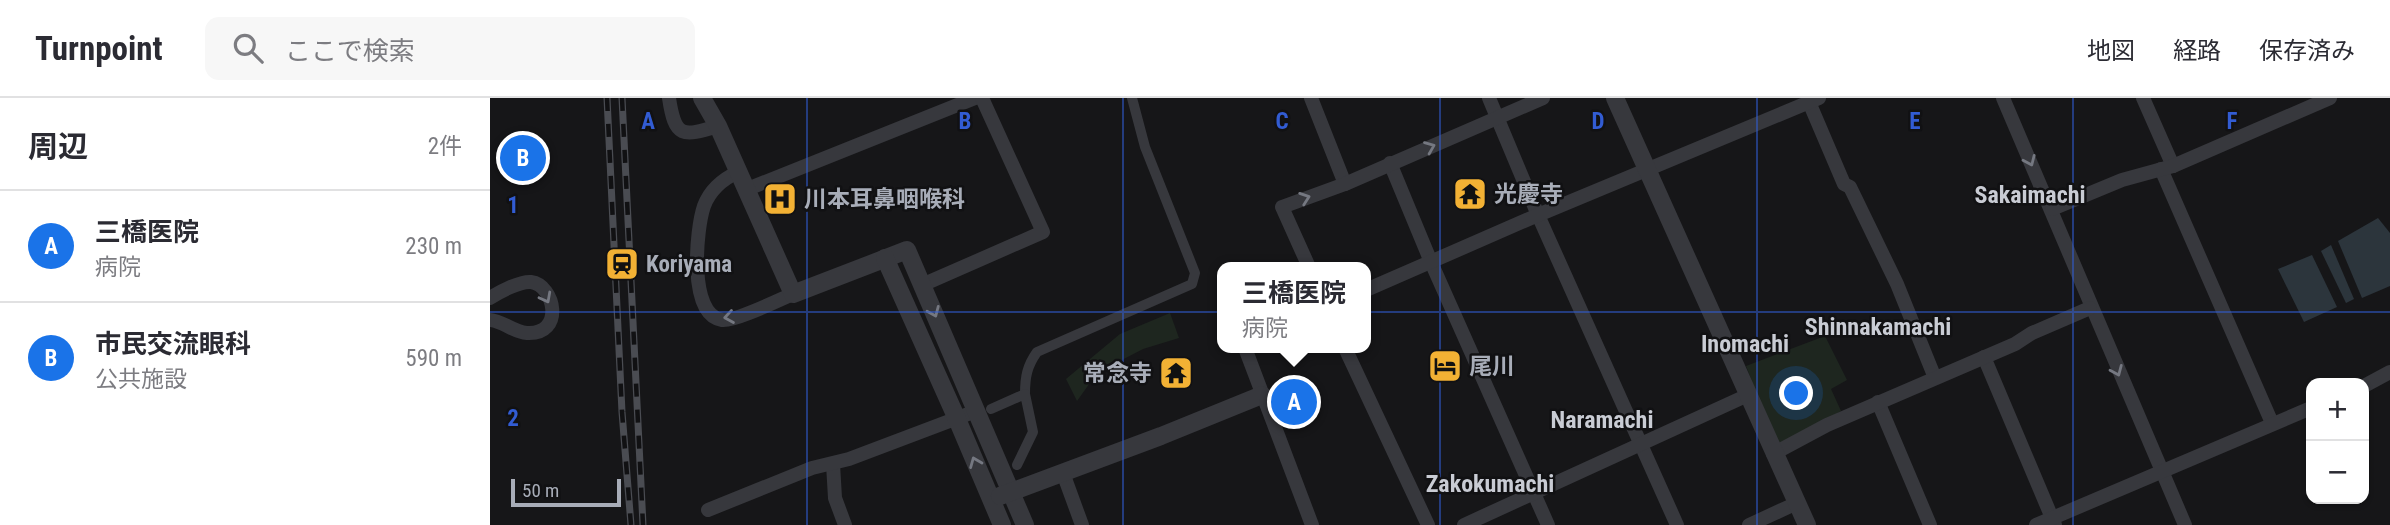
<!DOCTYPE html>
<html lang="ja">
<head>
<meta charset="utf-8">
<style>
  :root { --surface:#fff; --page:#f7f7f7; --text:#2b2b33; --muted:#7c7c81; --line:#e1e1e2; --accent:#1a73e8 }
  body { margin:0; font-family:"Roboto Condensed","Noto Sans JP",sans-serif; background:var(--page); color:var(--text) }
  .controls { position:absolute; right:21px; bottom:21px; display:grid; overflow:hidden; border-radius:14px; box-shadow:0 2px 5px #0004 }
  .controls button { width:63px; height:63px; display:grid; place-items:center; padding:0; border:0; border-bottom:2px solid var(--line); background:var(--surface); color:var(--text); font:35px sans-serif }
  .scale { position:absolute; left:21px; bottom:18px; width:110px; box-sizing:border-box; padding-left:7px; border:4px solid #a8adb8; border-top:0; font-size:19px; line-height:24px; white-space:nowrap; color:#a8adb8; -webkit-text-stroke:5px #111113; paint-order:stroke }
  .you { position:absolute; left:1307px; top:296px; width:24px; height:24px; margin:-18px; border:5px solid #fff; border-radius:50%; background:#1a73e8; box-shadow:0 0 0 10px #1a73e833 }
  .badge { display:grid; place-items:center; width:46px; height:46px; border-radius:50%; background:var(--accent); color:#fff; font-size:23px; font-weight:700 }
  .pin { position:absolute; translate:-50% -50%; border:4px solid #fff; box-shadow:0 2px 7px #0006 }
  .popup { position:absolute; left:727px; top:164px; width:154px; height:91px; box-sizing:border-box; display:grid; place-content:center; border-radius:14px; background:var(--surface); filter:drop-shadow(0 2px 5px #0005); font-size:23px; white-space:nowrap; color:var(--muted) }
  .popup b { font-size:26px; color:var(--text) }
  .popup::after { content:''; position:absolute; left:50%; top:100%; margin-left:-14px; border:14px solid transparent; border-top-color:var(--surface) }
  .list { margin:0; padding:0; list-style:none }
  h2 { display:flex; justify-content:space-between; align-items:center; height:91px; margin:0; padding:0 28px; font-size:30px }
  h2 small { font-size:23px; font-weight:400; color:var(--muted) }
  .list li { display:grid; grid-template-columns:46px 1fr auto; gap:21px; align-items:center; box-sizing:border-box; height:112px; padding:0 28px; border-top:2px solid var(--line) }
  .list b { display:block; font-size:26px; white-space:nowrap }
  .list p { margin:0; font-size:23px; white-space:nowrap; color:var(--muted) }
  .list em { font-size:23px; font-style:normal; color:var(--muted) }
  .icon { flex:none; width:38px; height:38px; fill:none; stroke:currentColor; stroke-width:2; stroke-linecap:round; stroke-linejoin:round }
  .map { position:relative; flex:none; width:1900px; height:427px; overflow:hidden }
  header { display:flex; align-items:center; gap:42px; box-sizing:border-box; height:98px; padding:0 35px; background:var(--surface); border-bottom:2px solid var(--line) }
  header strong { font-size:33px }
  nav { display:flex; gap:38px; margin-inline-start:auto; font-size:24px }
  .search { width:490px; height:63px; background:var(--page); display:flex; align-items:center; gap:18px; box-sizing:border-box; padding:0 24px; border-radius:14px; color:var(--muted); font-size:26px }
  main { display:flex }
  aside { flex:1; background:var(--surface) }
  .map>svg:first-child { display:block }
  .green { fill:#1e261f }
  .water { fill:#2c353c }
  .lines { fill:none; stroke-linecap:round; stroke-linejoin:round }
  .pedestrian { stroke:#37383d; stroke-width:10 }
  .minor { stroke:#37383d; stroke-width:14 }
  .tertiary { stroke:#37383d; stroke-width:18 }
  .rail-casing { stroke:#4a4c52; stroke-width:7 }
  .rail { stroke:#111113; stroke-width:4.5; stroke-dasharray:13; stroke-linecap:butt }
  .oneway { stroke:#757881 }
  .grid { fill:none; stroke:#325cd3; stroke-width:2; stroke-opacity:0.55 }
  .labels { text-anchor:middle; stroke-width:5; stroke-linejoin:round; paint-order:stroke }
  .poi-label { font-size:23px; font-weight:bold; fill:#a8adb8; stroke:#111113; text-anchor:start }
  .neighbourhood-label { font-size:24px; font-weight:bold; fill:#c9ccd4; stroke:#111113 }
  .grid-label { font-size:23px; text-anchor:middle; font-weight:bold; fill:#325cd3; stroke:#111113; stroke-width:5; stroke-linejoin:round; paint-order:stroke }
</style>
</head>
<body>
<header>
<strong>Turnpoint</strong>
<div class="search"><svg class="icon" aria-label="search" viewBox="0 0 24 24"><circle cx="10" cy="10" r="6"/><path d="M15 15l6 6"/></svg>ここで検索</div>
<nav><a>地図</a><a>経路</a><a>保存済み</a></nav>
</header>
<main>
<aside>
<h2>周辺<small>2件</small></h2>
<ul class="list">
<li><span class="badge">A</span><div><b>三橋医院</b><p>病院</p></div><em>230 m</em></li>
<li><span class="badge">B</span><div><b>市民交流眼科</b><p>公共施設</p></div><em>590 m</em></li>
</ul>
</aside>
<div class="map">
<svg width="1900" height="427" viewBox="0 0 1900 427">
  <rect width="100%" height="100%" fill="#161618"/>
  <g class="green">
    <polygon points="680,215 689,240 653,251 607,275 587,303 576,281 630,236"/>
    <polygon points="1335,238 1357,282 1341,291 1351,313 1288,351 1256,268"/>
  </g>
  <g class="water">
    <polygon points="1888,120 1900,135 1900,188 1872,200 1848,143"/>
    <polygon points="1841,147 1864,201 1856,205 1831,153"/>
    <polygon points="1822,157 1847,209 1814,224 1788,171"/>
  </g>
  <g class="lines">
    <g class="pedestrian">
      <path d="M535,296C535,279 537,268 547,254L702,186L705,175L655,49L642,0"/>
      <polyline points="501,311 535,296 543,334 527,367"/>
    </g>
    <g class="minor">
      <path d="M179,0C185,40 192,39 228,28"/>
      <polyline points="821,0 855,86"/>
      <polyline points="999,0 1048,117 1187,427"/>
      <polyline points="1513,0 1695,427"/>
      <polyline points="1653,0 1683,68"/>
      <polyline points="1319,4 1354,86 1360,89 1407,186 1445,280"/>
      <polyline points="900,65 941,164 1058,427"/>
      <polyline points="1671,71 1782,325"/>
      <path d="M248,74C233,81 220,92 214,108C206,131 198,217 232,222C244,224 289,202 303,196"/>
      <polyline points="255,92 485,0"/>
      <polyline points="1562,111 1632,82 1683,68 1840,0"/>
      <polyline points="819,169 792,109 855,86 1053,0"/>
      <polyline points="432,187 553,134 492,0"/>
      <polyline points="876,192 1048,117 1329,0"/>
      <path d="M0,200C9,194 30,183 41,184C65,187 75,237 37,235C23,234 13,223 0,222"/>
      <polyline points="755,250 822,427"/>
      <polyline points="855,250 938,427"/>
      <polyline points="1494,259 1565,427"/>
      <polyline points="1874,288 1900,274"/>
      <polyline points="1388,304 1440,427"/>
      <polyline points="1283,356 1337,327 1525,246 1542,235 1600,210"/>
      <polyline points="343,366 345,400 355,427"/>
      <polyline points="573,375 592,427"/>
      <polyline points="218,412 322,370 359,361 486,313"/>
      <polyline points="974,427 1258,297"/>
      <polyline points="1259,427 1307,405"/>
      <polyline points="1546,427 1821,310"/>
    </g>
    <g class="tertiary">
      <polyline points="212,0 228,28 303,196 417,152 535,427"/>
      <polyline points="1125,0 1317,427"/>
      <polyline points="395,160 467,321 512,427"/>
      <polyline points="510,398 671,338 772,297"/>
    </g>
    <defs>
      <g id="rail">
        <polyline points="117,0 132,314 141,427"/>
        <polyline points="132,0 153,427"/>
      </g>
    </defs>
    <use href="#rail" class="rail-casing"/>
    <use href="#rail" class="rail"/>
  </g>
  <defs><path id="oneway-chevron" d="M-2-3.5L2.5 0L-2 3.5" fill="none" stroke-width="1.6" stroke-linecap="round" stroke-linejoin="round" transform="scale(1.75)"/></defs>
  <g class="oneway">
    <use href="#oneway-chevron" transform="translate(940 49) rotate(-22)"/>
    <use href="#oneway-chevron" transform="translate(1540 63) rotate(66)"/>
    <use href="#oneway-chevron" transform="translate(815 100) rotate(-19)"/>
    <use href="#oneway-chevron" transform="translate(56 200) rotate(62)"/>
    <use href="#oneway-chevron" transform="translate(444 214) rotate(67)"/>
    <use href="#oneway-chevron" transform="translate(239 219) rotate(171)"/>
    <use href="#oneway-chevron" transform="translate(1627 273) rotate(67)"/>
    <use href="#oneway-chevron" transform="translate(485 364) rotate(-112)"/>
  </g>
  <path class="grid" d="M317,0V427M633,0V427M950,0V427M1267,0V427M1583,0V427M0,214H1900"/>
  <defs>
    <symbol id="temple-square" viewBox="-11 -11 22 22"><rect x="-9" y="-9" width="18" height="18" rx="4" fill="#f2b134" stroke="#111113"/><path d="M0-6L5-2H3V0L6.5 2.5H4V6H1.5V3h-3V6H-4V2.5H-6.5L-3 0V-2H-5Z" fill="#111"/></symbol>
    <symbol id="hospital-square" viewBox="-11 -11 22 22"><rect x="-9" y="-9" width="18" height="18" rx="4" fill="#f2b134" stroke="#111113"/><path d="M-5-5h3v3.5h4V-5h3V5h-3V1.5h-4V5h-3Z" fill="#111"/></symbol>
    <symbol id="station-square" viewBox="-11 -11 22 22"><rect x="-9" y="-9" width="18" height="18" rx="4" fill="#f2b134" stroke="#111113"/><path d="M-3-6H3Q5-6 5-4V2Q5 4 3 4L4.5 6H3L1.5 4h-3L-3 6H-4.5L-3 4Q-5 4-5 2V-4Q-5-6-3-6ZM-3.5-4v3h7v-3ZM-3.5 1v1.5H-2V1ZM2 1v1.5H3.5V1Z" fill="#111"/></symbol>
    <symbol id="hotel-square" viewBox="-11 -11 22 22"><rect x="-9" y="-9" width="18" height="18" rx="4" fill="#f2b134" stroke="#111113"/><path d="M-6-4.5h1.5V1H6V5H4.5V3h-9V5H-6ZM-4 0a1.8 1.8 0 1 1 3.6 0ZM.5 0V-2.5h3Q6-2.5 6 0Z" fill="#111"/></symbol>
  </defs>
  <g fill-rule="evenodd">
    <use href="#temple-square" x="961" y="77" width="38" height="38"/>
    <use href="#hospital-square" x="271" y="82" width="38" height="38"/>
    <use href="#station-square" x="113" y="147" width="38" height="38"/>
    <use href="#hotel-square" x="936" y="249" width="38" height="38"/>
    <use href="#temple-square" x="667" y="256" width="38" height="38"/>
  </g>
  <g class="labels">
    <g class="poi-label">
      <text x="1004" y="104">光慶寺</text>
      <text x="314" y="109">川本耳鼻咽喉科</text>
      <text x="156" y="174">Koriyama</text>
      <text x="979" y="276">尾川</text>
      <text x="662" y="283" text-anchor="end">常念寺</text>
    </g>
    <g class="neighbourhood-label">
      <text x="1540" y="105">Sakaimachi</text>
      <text x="1388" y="237">Shinnakamachi</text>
      <text x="1255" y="254">Inomachi</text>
      <text x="1112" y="330">Naramachi</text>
      <text x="1000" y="394">Zakokumachi</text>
    </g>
  </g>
  <g class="grid-label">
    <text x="158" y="31">A</text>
    <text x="475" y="31">B</text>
    <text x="792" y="31">C</text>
    <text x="1108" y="31">D</text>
    <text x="1425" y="31">E</text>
    <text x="1742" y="31">F</text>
    <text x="23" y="115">1</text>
    <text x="23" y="328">2</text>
  </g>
</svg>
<div class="controls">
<button>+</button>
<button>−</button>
</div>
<div class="scale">50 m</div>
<div class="you"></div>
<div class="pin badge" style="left:804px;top:304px">A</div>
<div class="popup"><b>三橋医院</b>病院</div>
<div class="pin badge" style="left:33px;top:60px">B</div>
</div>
</main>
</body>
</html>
